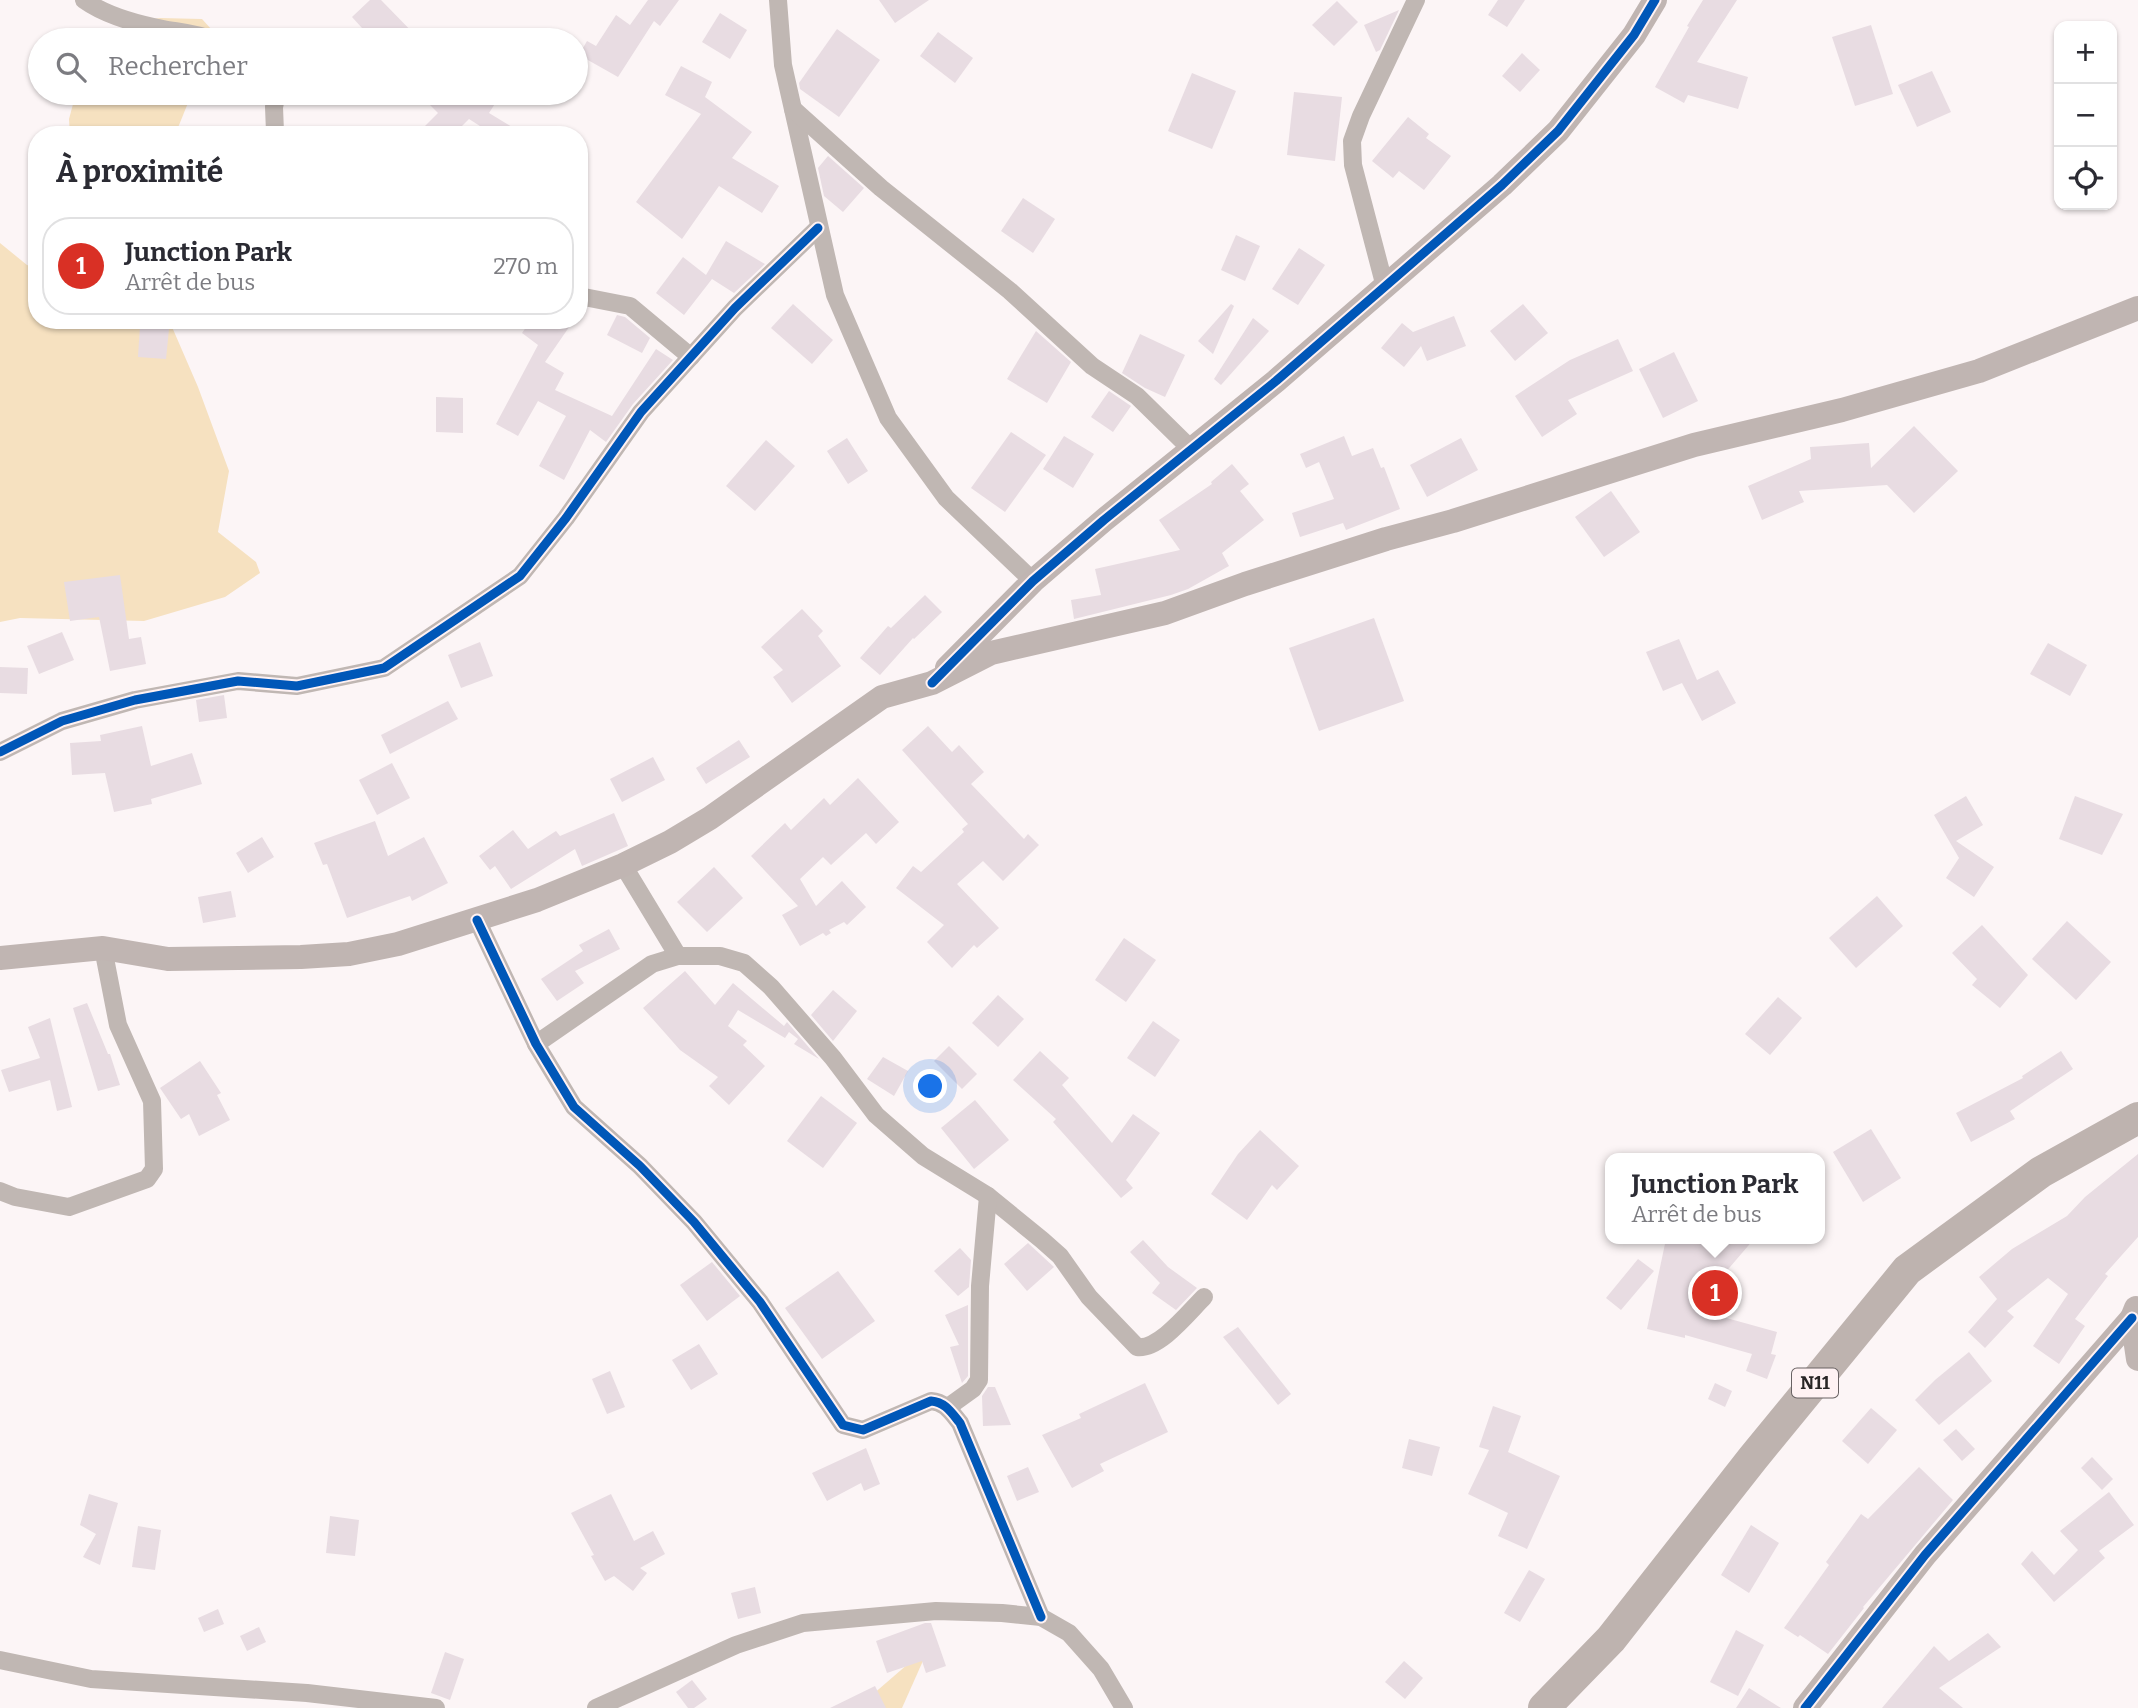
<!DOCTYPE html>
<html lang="fr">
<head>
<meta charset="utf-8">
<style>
  :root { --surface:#fff; --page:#f2f2f3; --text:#2b2b33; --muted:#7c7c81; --line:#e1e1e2; --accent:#d93025 }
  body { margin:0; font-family:Bitter,serif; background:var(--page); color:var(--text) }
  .controls { position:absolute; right:21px; top:21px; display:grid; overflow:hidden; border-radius:14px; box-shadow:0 2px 5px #0004 }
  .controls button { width:63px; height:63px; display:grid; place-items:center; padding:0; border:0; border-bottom:2px solid var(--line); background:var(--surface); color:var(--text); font:35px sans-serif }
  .you { position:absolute; left:931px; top:1087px; width:24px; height:24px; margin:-18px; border:5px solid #fff; border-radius:50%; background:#1a73e8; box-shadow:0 0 0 10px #1a73e833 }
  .badge { display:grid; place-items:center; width:46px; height:46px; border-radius:50%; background:var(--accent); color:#fff; font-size:23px; font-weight:700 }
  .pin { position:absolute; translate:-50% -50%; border:4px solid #fff; box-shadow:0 2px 7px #0006 }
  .popup { position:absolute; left:1605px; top:1153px; width:220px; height:91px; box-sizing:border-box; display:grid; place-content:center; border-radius:14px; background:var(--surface); filter:drop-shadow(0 2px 5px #0005); font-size:23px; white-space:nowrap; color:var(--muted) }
  .popup b { font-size:26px; color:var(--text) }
  .popup::after { content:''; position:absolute; left:50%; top:100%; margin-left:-14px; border:14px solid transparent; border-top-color:var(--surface) }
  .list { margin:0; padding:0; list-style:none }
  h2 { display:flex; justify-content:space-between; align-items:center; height:91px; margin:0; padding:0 28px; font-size:30px }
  h2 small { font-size:23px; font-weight:400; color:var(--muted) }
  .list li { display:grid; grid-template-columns:46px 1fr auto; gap:21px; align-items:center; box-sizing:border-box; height:98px; margin:0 14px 14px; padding:0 14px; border:2px solid var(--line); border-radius:28px }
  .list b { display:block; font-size:26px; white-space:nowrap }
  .list p { margin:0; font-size:23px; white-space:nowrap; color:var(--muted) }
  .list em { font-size:23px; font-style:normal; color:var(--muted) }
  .icon { flex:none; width:38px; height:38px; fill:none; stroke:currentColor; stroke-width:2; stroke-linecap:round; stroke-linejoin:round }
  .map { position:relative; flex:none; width:2138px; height:1708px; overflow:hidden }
  .search { position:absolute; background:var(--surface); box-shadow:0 2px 5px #0004; left:28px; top:28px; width:560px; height:77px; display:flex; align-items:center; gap:18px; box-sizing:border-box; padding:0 24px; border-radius:38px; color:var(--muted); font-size:26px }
  .panel { position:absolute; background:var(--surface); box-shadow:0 2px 5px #0004; left:28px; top:126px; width:560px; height:203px; border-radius:28px }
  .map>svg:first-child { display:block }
  .green { fill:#f6e1c0 }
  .building { fill:#e8dce2 }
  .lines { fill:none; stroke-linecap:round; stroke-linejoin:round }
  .street { stroke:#c0b7b3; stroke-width:18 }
  .secondary { stroke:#c0b5b2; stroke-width:24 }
  .highway { stroke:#beb3af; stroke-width:32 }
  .cycleway-casing { stroke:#fff2f3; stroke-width:13 }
  .cycleway { stroke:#0057b8; stroke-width:9 }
  .labels { text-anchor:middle; stroke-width:7; stroke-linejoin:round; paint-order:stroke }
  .shield { fill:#fff2f3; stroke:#696263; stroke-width:2 }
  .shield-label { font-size:18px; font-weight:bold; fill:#292525 }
</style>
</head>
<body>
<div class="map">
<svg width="2138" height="1708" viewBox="0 0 2138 1708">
  <rect width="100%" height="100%" fill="#fcf5f6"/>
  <g class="green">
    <polygon points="160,18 202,19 221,40 109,40 132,22"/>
    <polygon points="76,93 192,93 175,135 70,135 69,119"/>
    <polygon points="0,243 27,265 37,269 37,320 169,320 198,387 229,471 218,532 256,562 260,573 225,597 144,621 20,618 0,622"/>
    <polygon points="930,1645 902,1708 857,1708"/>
  </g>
  <g class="building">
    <polygon points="370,0 381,0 420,40 373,40 352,17"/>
    <polygon points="648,0 679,0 660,26 654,21 618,77 579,55 587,41 596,46 616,15 630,25"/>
    <polygon points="879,0 929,0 895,23"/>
    <polygon points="1498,0 1525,0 1507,27 1488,15"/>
    <polygon points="1703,0 1737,0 1697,62 1748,77 1738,109 1688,95 1684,103 1655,87 1689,27 1687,26"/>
    <polygon points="1337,1 1358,22 1334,46 1312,25"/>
    <polygon points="1399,10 1380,50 1376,52 1364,25"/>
    <polygon points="720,13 747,30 730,59 702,42"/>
    <polygon points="1871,25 1893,94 1855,106 1832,37"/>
    <polygon points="837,29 880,60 839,117 800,89 799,83"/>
    <polygon points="938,32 973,58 955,83 920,56"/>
    <polygon points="1522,53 1540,70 1520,92 1502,76"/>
    <polygon points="681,66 712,82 705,97 752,132 732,158 779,186 762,213 719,186 682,239 636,202 701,114 665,95"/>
    <polygon points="1932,71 1951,112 1917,127 1898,85"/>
    <polygon points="1192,73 1236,91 1212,149 1168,131"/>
    <polygon points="1294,92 1342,97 1335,161 1287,155"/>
    <polygon points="418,93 502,93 489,113 525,135 494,135 469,119 453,135 416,135 438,113"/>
    <polygon points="1408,117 1429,134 1426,138 1451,156 1424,190 1399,171 1393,178 1372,161"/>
    <polygon points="828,156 864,188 843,212 824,196 818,168"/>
    <polygon points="1023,198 1055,219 1033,253 1001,231"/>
    <polygon points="1236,235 1260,246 1245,281 1221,270"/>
    <polygon points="726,241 765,264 734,293 712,279 684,315 656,293 683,257 706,275"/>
    <polygon points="1299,248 1325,265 1298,305 1272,289"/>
    <polygon points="793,304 833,340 812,364 771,328"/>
    <polygon points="1231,304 1234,306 1213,354 1198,341"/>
    <polygon points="1523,304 1548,333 1515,361 1490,331"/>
    <polygon points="617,315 625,317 650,338 642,353 607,335"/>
    <polygon points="1454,316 1466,346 1427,361 1421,346 1404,367 1381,348 1402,323 1413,332"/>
    <polygon points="1253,318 1269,331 1221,385 1214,379"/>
    <polygon points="531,320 574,320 545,362 564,373 555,390 612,416 656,349 673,360 633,404 606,442 590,430 564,480 539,466 566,416 538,401 518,436 496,424 538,345 522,333"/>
    <polygon points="140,326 169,329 166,359 138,357"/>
    <polygon points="1036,331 1071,362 1047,403 1007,379"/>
    <polygon points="1140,334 1185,355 1165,397 1145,388 1122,373"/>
    <polygon points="1618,339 1633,371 1568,400 1577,414 1542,437 1515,396 1570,360"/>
    <polygon points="1674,352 1698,401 1663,418 1639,369"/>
    <polygon points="1109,391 1131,406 1113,432 1091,417"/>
    <polygon points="436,397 463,398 463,433 436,432"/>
    <polygon points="1914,426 1958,471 1914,513 1887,485 1799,491 1804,502 1762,520 1748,486 1811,459 1810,447 1869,443 1871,468"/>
    <polygon points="1011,432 1046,455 1005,512 971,488"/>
    <polygon points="1064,436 1094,454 1073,488 1043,469"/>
    <polygon points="1344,436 1352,456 1373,448 1381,468 1384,467 1400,509 1346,530 1343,523 1300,537 1292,513 1334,499 1319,462 1306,468 1300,454"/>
    <polygon points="847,438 868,471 848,484 827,451"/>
    <polygon points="1461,438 1478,470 1427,497 1410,465"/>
    <polygon points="766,440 795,466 755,511 726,486"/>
    <polygon points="1232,464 1249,484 1240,491 1264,520 1222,553 1229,566 1188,589 1171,595 1074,619 1071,600 1101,595 1095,569 1180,550 1159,520 1212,484 1211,482"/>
    <polygon points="1611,491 1640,532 1604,557 1575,517"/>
    <polygon points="120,575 129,639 141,637 146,664 110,671 99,617 70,621 64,582"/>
    <polygon points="925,595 942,612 914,639 913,638 880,675 860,658 888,626 891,628"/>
    <polygon points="802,609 823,631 818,636 841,666 792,703 773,677 783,670 761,647"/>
    <polygon points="1374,618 1404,701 1319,731 1289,648"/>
    <polygon points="62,632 74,660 39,674 27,646"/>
    <polygon points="1679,639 1697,680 1718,670 1736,703 1702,721 1682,683 1663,691 1646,652"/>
    <polygon points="480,642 493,676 461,688 448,655"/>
    <polygon points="2048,643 2087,665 2070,696 2030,674"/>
    <polygon points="0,667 28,668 27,694 0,693"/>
    <polygon points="224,695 227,718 199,722 196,700"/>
    <polygon points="448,701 458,719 390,754 381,735"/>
    <polygon points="142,726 151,766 192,753 202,784 151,799 152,804 114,812 105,773 72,775 70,743 101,741 100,735"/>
    <polygon points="928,726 952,752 959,745 984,772 971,784 1024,839 1028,834 1039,845 1003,881 983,861 957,884 999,928 977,948 974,945 952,968 927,942 944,925 896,888 913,866 921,872 964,832 962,829 968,824 902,750"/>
    <polygon points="739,740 750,757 706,784 696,768"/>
    <polygon points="653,757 665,780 622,802 610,779"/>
    <polygon points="392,763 410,798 377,815 359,780"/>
    <polygon points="858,778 899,822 876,844 866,833 831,865 823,857 800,879 816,906 842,881 866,907 847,925 844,922 829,930 831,933 826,936 823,933 800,946 782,915 798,906 751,856 785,823 791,830 824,798 830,805"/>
    <polygon points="1966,796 1983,825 1956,841 1994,867 1974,897 1946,878 1959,858 1934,815"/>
    <polygon points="2075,796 2123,814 2102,855 2059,839"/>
    <polygon points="614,813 628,846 582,866 575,849 511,889 495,866 490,870 479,856 513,830 528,849 556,831 560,836"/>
    <polygon points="375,821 388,856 424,837 448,883 412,901 410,896 347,918 327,864 323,865 314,843"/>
    <polygon points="262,837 274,857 248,873 236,853"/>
    <polygon points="714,867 743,898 707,932 677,902"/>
    <polygon points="231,891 236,917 203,923 198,897"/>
    <polygon points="1877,896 1903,926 1856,968 1829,938"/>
    <polygon points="2067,921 2111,962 2076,1000 2032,959"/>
    <polygon points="1982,925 2028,975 2000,1008 1972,985 1977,979 1952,953"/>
    <polygon points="609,929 620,949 575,971 584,983 557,1001 541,979 583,951 579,945"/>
    <polygon points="1124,938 1156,960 1126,1002 1095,980"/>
    <polygon points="685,971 715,1005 733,983 784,1026 787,1022 819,1059 794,1044 798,1039 789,1032 785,1038 738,1010 728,1026 747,1041 743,1045 765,1066 729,1105 709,1086 718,1077 680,1050 643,1008"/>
    <polygon points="833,990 857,1011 833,1041 811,1015"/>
    <polygon points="998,995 1024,1019 998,1047 972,1023"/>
    <polygon points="1778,997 1802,1018 1770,1055 1745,1034"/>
    <polygon points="87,1003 108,1054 110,1054 120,1085 98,1091 73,1008"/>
    <polygon points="50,1018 72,1107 57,1111 50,1080 9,1092 1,1070 40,1058 28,1027"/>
    <polygon points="1153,1021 1180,1040 1155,1077 1127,1058"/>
    <polygon points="949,1046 977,1074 962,1089 934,1061"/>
    <polygon points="1040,1051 1069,1078 1062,1085 1112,1143 1133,1114 1160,1133 1126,1180 1133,1188 1121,1198 1053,1122 1056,1119 1013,1080"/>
    <polygon points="2061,1051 2073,1069 2010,1111 2015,1119 1971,1142 1956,1113 2023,1078 2022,1076"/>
    <polygon points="883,1057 908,1071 894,1096 867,1079"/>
    <polygon points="200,1061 221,1093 217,1095 230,1120 199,1136 189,1114 181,1119 160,1088"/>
    <polygon points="821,1096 857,1123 823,1168 787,1141"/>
    <polygon points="975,1100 1009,1140 974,1169 941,1128"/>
    <polygon points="1871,1129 1901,1178 1863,1202 1833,1152"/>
    <polygon points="1260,1130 1299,1166 1277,1190 1272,1185 1247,1220 1211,1194 1238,1154"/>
    <polygon points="2138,1154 2138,1237 2105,1274 2108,1276 2075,1319 2085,1326 2059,1364 2033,1346 2068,1294 2048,1278 2007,1311 2014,1317 1985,1348 1968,1332 1997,1299 1979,1277 2012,1249 2067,1216 2085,1197"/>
    <polygon points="1666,1239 1754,1239 1694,1309 1777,1332 1771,1354 1776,1355 1767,1379 1746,1371 1752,1354 1685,1335 1685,1338 1647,1329"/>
    <polygon points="1143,1240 1168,1267 1197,1288 1176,1310 1152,1293 1160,1283 1130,1252"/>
    <polygon points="1028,1243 1054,1267 1027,1291 1004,1264"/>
    <polygon points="960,1248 971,1260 969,1287 958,1296 934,1271"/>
    <polygon points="1638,1259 1654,1271 1621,1310 1606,1298"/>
    <polygon points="712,1262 740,1296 707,1321 680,1285"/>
    <polygon points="838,1271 875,1321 822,1359 785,1308"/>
    <polygon points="968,1305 968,1376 962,1383 950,1347 959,1345 945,1315"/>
    <polygon points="1238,1327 1291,1394 1278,1405 1223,1337"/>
    <polygon points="699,1344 718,1374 691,1390 672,1360"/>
    <polygon points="1969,1352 1992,1381 1939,1425 1915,1400 1935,1380"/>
    <polygon points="610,1371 625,1407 607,1414 592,1379"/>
    <polygon points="1145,1383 1168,1432 1100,1464 1104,1471 1072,1488 1042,1435 1081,1418 1079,1414"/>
    <polygon points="1715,1383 1732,1391 1725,1407 1708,1399"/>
    <polygon points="988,1387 995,1387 1011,1425 983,1426 982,1396"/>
    <polygon points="1493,1406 1521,1416 1508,1452 1560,1476 1527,1549 1498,1536 1508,1513 1468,1494 1489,1450 1479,1447"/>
    <polygon points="1871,1408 1897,1430 1868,1464 1842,1441"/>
    <polygon points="1956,1429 1975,1449 1962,1461 1943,1440"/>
    <polygon points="1409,1439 1440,1447 1432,1476 1402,1468"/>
    <polygon points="866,1448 880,1484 864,1491 861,1483 827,1501 812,1473"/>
    <polygon points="2092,1457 2113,1479 2102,1490 2081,1468"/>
    <polygon points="1028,1467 1039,1492 1017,1501 1007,1476"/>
    <polygon points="1919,1467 1953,1500 1863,1607 1864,1608 1828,1654 1800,1635 1798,1637 1784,1628 1829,1565 1826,1562 1861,1514 1868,1519"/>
    <polygon points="2109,1492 2134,1525 2099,1551 2105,1558 2054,1602 2021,1564 2032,1551 2054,1575 2078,1550 2060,1531"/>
    <polygon points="89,1494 118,1503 100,1565 83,1557 96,1534 80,1525"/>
    <polygon points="611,1494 634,1541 653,1531 665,1554 640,1568 647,1573 633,1591 614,1576 605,1581 591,1556 594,1555 571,1513"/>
    <polygon points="330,1516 359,1520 355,1556 326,1553"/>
    <polygon points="1751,1525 1779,1543 1749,1593 1721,1575"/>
    <polygon points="138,1526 161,1530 155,1570 132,1567"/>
    <polygon points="1529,1570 1545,1579 1520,1622 1504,1613"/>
    <polygon points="755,1587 761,1613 738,1619 731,1593"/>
    <polygon points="218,1609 224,1624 204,1632 198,1618"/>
    <polygon points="925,1623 931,1623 946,1666 926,1673 922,1661 887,1673 876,1641"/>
    <polygon points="259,1627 266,1642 247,1651 240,1636"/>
    <polygon points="1736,1630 1764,1645 1738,1696 1710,1682"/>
    <polygon points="1988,1633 2001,1647 1939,1688 1963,1708 1882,1708 1934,1646 1949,1661"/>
    <polygon points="445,1652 464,1659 450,1700 431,1693"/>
    <polygon points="1404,1661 1423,1678 1405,1699 1385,1682"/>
    <polygon points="692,1680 707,1699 694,1708 688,1708 676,1692"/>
    <polygon points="875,1686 886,1708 830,1708"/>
    <polygon points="1749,1688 1781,1708 1736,1708"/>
  </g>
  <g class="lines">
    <g class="street">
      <path d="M84,0C105,15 137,24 163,29C179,32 197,33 212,40"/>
      <polyline points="778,0 783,65 835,295 888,418 946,498 1033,581"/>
      <polyline points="277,93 274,107 275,132 278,135"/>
      <polyline points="793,109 881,188 1010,291 1092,366 1137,396 1191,449"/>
      <polyline points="1385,287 1353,165 1352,141 1361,116 1416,0"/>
      <polyline points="579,296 630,306 691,357"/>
      <polyline points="0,752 62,721 135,700 238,681 297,686 384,668 520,576 566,518 641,412 735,308 818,228"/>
      <polyline points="623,865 678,956"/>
      <path d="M477,920L536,1044L574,1107L640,1166L694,1222L760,1302L843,1425L863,1430L931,1401C945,1402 951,1412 960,1423L1041,1617"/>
      <path d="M536,1044L652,964L678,956H720L744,963L771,987L833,1058L876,1115L923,1156L988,1196L1042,1240L1060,1256L1089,1297L1137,1347C1159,1350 1188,1313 1204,1297"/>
      <polyline points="0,1191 15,1197 69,1207 147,1179 154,1169 152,1101 118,1025 103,948"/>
      <polyline points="948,1407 973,1389 979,1380 980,1286 988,1196"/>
      <polyline points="0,1660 91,1679 307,1693 436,1708"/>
      <polyline points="596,1708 736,1645 803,1623 936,1611 1002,1613 1041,1617 1069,1633 1101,1669 1124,1708"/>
    </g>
    <g class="secondary">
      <polyline points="947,668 1033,581 1104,520 1276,381 1502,185 1558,131 1634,35 1655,0"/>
      <polyline points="0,958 103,948 168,959 301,957 349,954 398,944 537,900 623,865 670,842 710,818 882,697 932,683 991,653 1165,613 1245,584 1386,539 1453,521 1694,445 1842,410 1979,371 2138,308"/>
      <polyline points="2136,1308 2132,1318 2138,1359"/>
      <polyline points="1805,1708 1925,1555 2132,1318"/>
    </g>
    <polyline class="highway" points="1544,1708 1611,1639 1753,1458 1907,1270 2041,1172 2138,1118"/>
    <defs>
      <g id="cycleway">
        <polyline points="932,683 1033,581 1104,520 1276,381 1502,185 1558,131 1634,35 1655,0"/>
        <polyline points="0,752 62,721 135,700 238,681 297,686 384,668 520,576 566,518 641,412 735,308 818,228"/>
        <path d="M477,920L536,1044L574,1107L640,1166L694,1222L760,1302L843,1425L863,1430L931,1401C945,1402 951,1412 960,1423L1041,1617"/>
        <polyline points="1805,1708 1925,1555 2132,1318"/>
      </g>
    </defs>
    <use href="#cycleway" class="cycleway-casing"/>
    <use href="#cycleway" class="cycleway"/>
  </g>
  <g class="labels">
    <rect class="shield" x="1792" y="1368.5" width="46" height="29" rx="5"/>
    <g class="shield-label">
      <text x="1815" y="1389">N11</text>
    </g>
  </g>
</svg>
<div class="controls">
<button>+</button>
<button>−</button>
<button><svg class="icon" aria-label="locate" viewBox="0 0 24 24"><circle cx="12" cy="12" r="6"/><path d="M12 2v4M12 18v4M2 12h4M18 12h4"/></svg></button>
</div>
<div class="you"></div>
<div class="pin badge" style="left:1715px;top:1293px">1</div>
<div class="popup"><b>Junction Park</b>Arrêt de bus</div>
<div class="search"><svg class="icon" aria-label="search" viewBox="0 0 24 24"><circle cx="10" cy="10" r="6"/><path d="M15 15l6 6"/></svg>Rechercher</div>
<section class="panel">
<h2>À proximité<small></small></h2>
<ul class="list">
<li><span class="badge">1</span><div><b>Junction Park</b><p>Arrêt de bus</p></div><em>270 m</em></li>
</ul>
</section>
</div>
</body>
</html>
